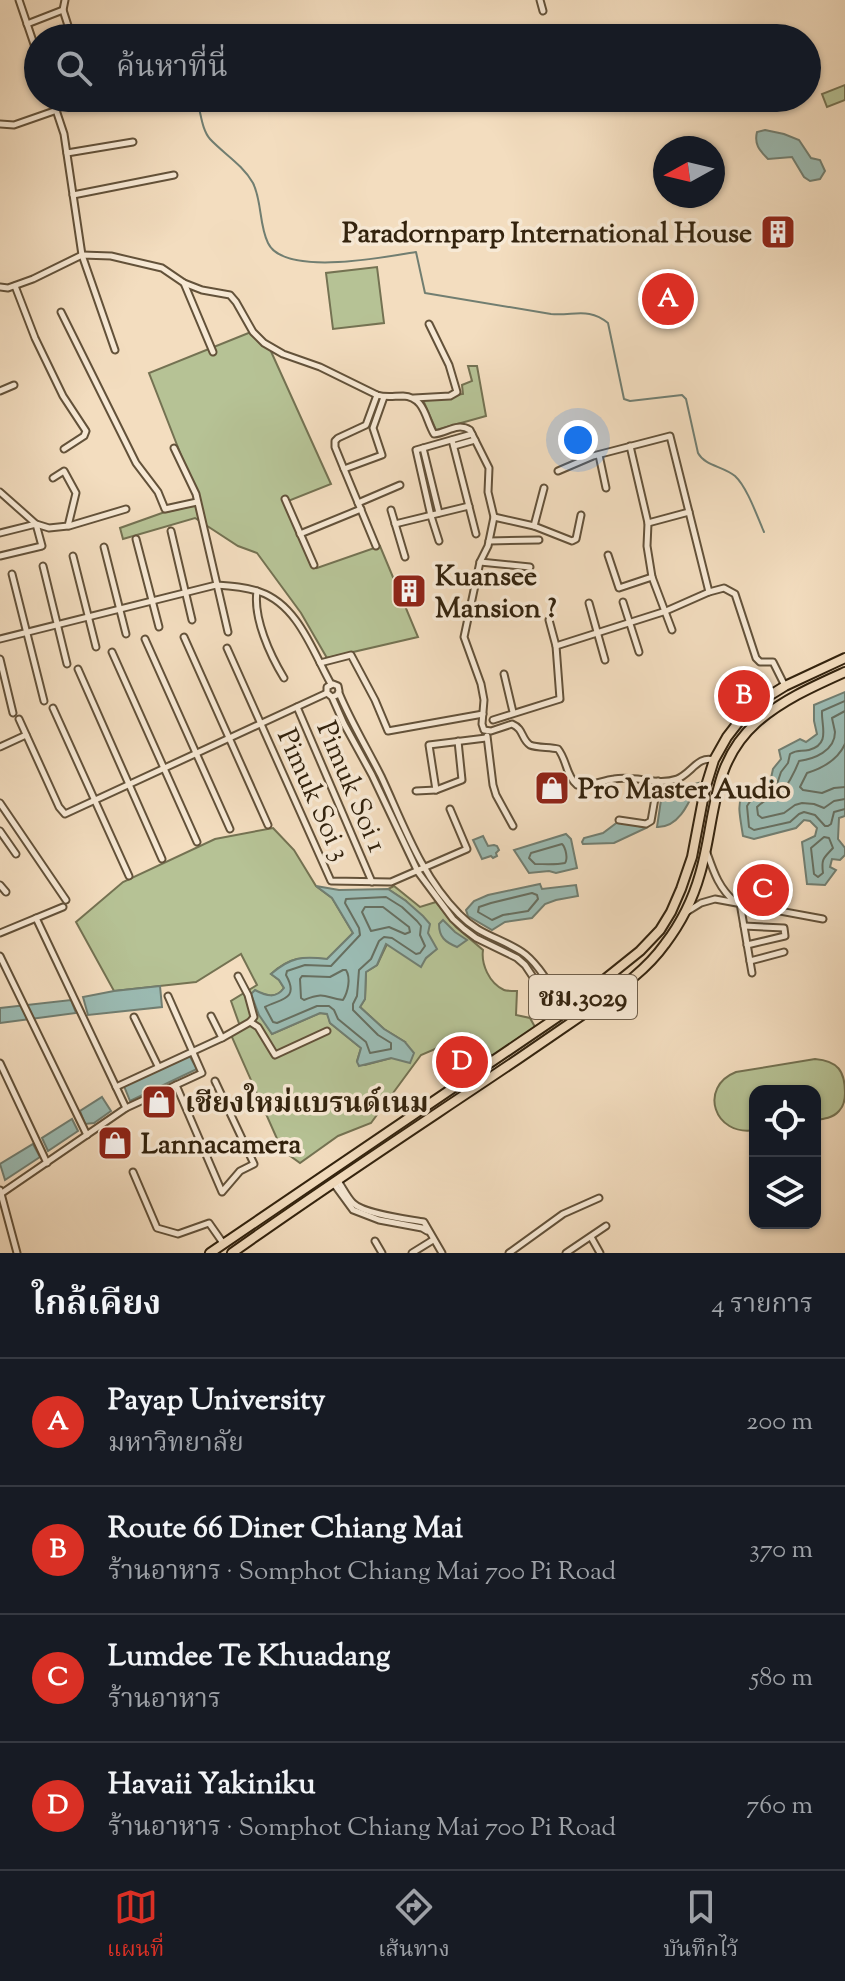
<!DOCTYPE html>
<html lang="th">
<head>
<meta charset="utf-8">
<style>
  :root { --surface:#171b24; --page:#242831; --text:#f1f3f6; --muted:#9ea1a6; --line:#363941; --accent:#d93025 }
  body { margin:0; font-family:"Sorts Mill Goudy","Noto Serif Thai",serif; background:var(--page); color:var(--text) }
  .controls { position:absolute; right:24px; bottom:24px; display:grid; overflow:hidden; border-radius:16px; box-shadow:0 2px 6px #0004 }
  .controls button { width:72px; height:72px; display:grid; place-items:center; padding:0; border:0; border-bottom:2px solid var(--line); background:var(--surface); color:var(--text); font:40px sans-serif }
  .compass { position:absolute; left:653px; top:136px; width:72px; height:72px; border-radius:50%; background:var(--surface); box-shadow:0 2px 6px #0004; rotate:262deg }
  .you { position:absolute; left:578px; top:440px; width:28px; height:28px; margin:-20px; border:6px solid #fff; border-radius:50%; background:#1a73e8; box-shadow:0 0 0 12px #1a73e833 }
  .badge { display:grid; place-items:center; width:52px; height:52px; border-radius:50%; background:var(--accent); color:#fff; font-size:26px; font-weight:700 }
  .pin { position:absolute; translate:-50% -50%; border:4px solid #fff; box-shadow:0 2px 8px #0006 }
  .list { margin:0; padding:0; list-style:none }
  h2 { display:flex; justify-content:space-between; align-items:center; height:104px; margin:0; padding:0 32px; font-size:34px }
  h2 small { font-size:26px; font-weight:400; color:var(--muted) }
  .list li { display:grid; grid-template-columns:52px 1fr auto; gap:24px; align-items:center; box-sizing:border-box; height:128px; padding:0 32px; border-top:2px solid var(--line) }
  .list b { display:block; font-size:30px; white-space:nowrap }
  .list p { margin:0; font-size:26px; white-space:nowrap; color:var(--muted) }
  .list em { font-size:26px; font-style:normal; color:var(--muted) }
  .icon { flex:none; width:44px; height:44px; fill:none; stroke:currentColor; stroke-width:2; stroke-linecap:round; stroke-linejoin:round }
  .map { position:relative; flex:none; width:845px; height:1253px; overflow:hidden }
  .search { position:absolute; background:var(--surface); box-shadow:0 2px 6px #0004; left:24px; right:24px; top:24px; height:88px; display:flex; align-items:center; gap:20px; box-sizing:border-box; padding:0 28px; border-radius:44px; color:var(--muted); font-size:30px }
  .sheet { height:616px; background:var(--surface) }
  nav { display:flex; justify-content:space-around; align-items:center; box-sizing:border-box; height:112px; border-top:2px solid var(--line); background:var(--surface); font-size:22px; color:var(--muted) }
  nav a { display:grid; justify-items:center; gap:4px }
  nav .on { color:var(--accent) }
  .map>svg:first-child { display:block }
  .green { fill:#b6c295; stroke:#747252; stroke-width:2 }
  .water { fill:#9bbbb3; stroke:#717e71; stroke-width:2 }
  .lines { fill:none; stroke-linecap:round; stroke-linejoin:round }
  .shore { stroke:#676f60; stroke-width:2 }
  .stream { stroke:#717e71; stroke-width:2 }
  .minor-casing { stroke:#63523a; stroke-width:9 }
  .primary-casing { stroke:#33230e; stroke-width:12 }
  .minor { stroke:#f7e9d5; stroke-width:5 }
  .primary { stroke:#f3ddbf; stroke-width:8 }
  .labels { text-anchor:middle; stroke-width:7; stroke-linejoin:round; paint-order:stroke }
  .shield { fill:#f7e9d5; stroke:#6e5e4a; stroke-width:2 }
  .shield-label { font-size:26px; font-weight:bold; fill:#33230e }
  .poi-label { font-size:28px; font-weight:bold; fill:#33230e; stroke:#f7e9d5; text-anchor:start }
  .street-label { font-size:28px; fill:#33230e; stroke:#f7e9d5 }
</style>
</head>
<body>
<div class="map">
<svg width="845" height="1253" viewBox="0 0 845 1253">
  <rect width="100%" height="100%" fill="#f3ddbf"/>
  <filter id="stains"><feTurbulence type="fractalNoise" baseFrequency=".0025" numOctaves="4"/><feColorMatrix values="0 0 0 0 .2 0 0 0 0 .09 0 0 0 0 .02 0 0 0 .5 -.17"/></filter>
  <radialGradient id="worn" r=".72"><stop offset=".6" stop-color="#630" stop-opacity="0"/><stop offset="1" stop-color="#630" stop-opacity=".3"/></radialGradient>
  <g class="green">
    <polygon points="845,85 845,100 827,107 822,94"/>
    <polygon points="377,267 384,323 333,329 326,273"/>
    <polygon points="251,332 258,340 269,347 331,484 288,501 317,568 380,546 418,637 327,658 301,613 257,553 238,546 195,518 123,539 120,528 162,513 200,504 149,373"/>
    <polygon points="468,366 477,366 486,416 436,430 423,400 463,394 462,385 472,381"/>
    <path d="M273,828L294,850L316,886L332,898L353,933L327,959C302,957 291,956 271,974L279,980L284,988C276,999 266,996 255,991L252,1000L254,1005L272,1034L320,1013L328,1014L330,1023L361,1048L357,1061L365,1065L391,1058L405,1042L384,1029L360,1007L365,999L366,972L377,965L387,944L426,958L436,949L406,901L388,889L394,886L420,907L436,902L456,927L483,950C481,964 489,983 504,990C506,991 515,991 517,991L516,1015L530,1018L535,1027L492,1056L470,1034L421,1055L371,1123L338,1136L300,1163L282,1150L231,1035L241,1029L231,1001L257,985L241,954L196,982L114,991L76,922L123,882L215,839Z"/>
    <path d="M815,1059C838,1061 845,1071 845,1093C845,1100 844,1106 839,1111C833,1118 824,1119 815,1120V1091H755V1130C714,1137 698,1087 736,1072Z"/>
  </g>
  <g class="water">
    <path d="M765,130L784,134L799,140L811,158L820,160L825,171L820,179L810,181L804,177L792,157L768,159C759,150 754,144 757,132Z"/>
    <path d="M845,692V816L839,818L838,839L845,848V855L840,860L832,859L830,867L836,870L825,885L807,884L802,842L815,836L817,828L810,821L804,820L796,828L754,839L743,836C737,798 734,795 771,778L773,769L781,759L779,750L800,739L806,742L817,734L814,721V705Z"/>
    <path d="M698,783C690,800 680,828 657,827L661,800L665,792Z"/>
    <polygon points="619,821 646,828 614,843 583,844 582,842 584,838 603,833"/>
    <polygon points="566,834 571,839 577,868 556,873 549,871 529,873 514,850"/>
    <polygon points="483,836 488,846 494,845 497,846 499,850 496,853 497,856 493,858 491,856 482,859 473,840"/>
    <polygon points="540,884 542,889 576,885 578,896 556,900 545,904 532,918 505,922 492,930 468,916 466,910 474,901 488,895"/>
    <path d="M316,886L339,890L388,889L406,901L423,916L430,924L428,933L437,949L426,958L421,967L386,944L377,965L366,972L365,999L360,1007L384,1029L405,1042L414,1053L410,1063L391,1058L359,1066L357,1062L361,1048L330,1023L327,1014L320,1013L272,1034L259,1015L251,994L255,990C266,996 276,999 284,988L279,980L271,974C291,957 302,956 327,959L353,933L332,898Z"/>
    <path d="M443,920L455,932L467,940L457,947C445,942 439,937 439,924Z"/>
    <polygon points="160,986 162,1007 88,1015 83,997 114,991"/>
    <polygon points="71,1000 76,1013 0,1023 0,1008"/>
    <polygon points="189,1055 197,1069 130,1101 124,1086"/>
    <polygon points="102,1097 111,1111 94,1123 85,1124 80,1111"/>
    <polygon points="72,1119 78,1131 48,1151 42,1138"/>
    <polygon points="33,1144 40,1157 5,1180 0,1164"/>
  </g>
  <g class="lines">
    <g class="shore">
      <path d="M845,701L822,711C821,726 831,744 809,750C801,752 798,749 790,754L788,763L781,772L777,784L755,794L747,806L749,827L754,830L790,822L799,814L804,812L815,815L825,826H828L831,824L834,812L845,809"/>
      <path d="M845,711L832,718C833,723 834,727 835,732C835,751 814,759 799,761C796,769 786,790 779,794C771,799 763,800 757,807L758,815L762,818L784,813L795,805L802,803L814,804L824,808L834,801L845,799"/>
      <path d="M845,744C838,760 823,768 807,773L800,787L803,790L822,793L834,788L845,787"/>
      <path d="M824,837L829,838L833,848C824,858 821,858 823,873L818,877L814,874L811,848Z"/>
      <path d="M562,844C566,848 568,859 565,863C555,865 545,864 535,864L529,858L531,853Z"/>
      <polygon points="532,893 537,895 538,899 528,911 503,915 492,920 478,912 479,907 491,903"/>
      <path d="M386,897L402,907L417,921L421,926L420,935L425,946L420,953L416,954L392,938L384,937L379,941L371,959L359,970L357,996L353,1004V1010L378,1035L391,1043V1049L370,1053L366,1042L338,1019L334,1010L329,1006H317L277,1023L273,1022L265,1007C280,999 300,1000 286,975L287,971L305,965L331,966L360,935L359,928L345,903L346,899Z"/>
      <polygon points="365,907 383,907 409,927 410,932 405,934 389,927 371,931 362,912"/>
      <path d="M343,970H346C351,978 348,992 343,1000C325,998 326,991 304,1000L301,998L300,979L302,976L330,977Z"/>
    </g>
    <path class="stream" d="M196,98C201,110 201,129 210,139C224,154 242,164 253,183C262,201 259,225 268,243C284,277 386,257 416,252L425,293L551,314C574,316 589,307 608,323L624,399L630,401L682,395L686,399L698,453C705,466 723,466 735,476C747,487 757,516 764,532"/>
    <defs>
      <g id="minor">
        <polyline points="19,0 38,56"/>
        <polyline points="65,0 63,10 72,38"/>
        <polyline points="540,0 543,11"/>
        <polyline points="27,24 63,10"/>
        <polyline points="52,98 64,134 82,255 115,350"/>
        <polyline points="0,124 14,125 57,110"/>
        <polyline points="67,153 133,142"/>
        <polyline points="73,195 174,175"/>
        <polyline points="184,283 213,352"/>
        <polyline points="15,286 35,338 63,396 86,431 84,436 64,449"/>
        <path d="M0,287L8,288L33,279L82,255L111,256L162,268L184,283L202,290L230,295L236,302L253,332L264,343L283,354L320,367L377,395C386,398 394,396 403,396C425,397 425,419 434,434C447,433 457,422 470,430L489,468L488,492L494,517L488,546L480,562L464,637L481,684L484,700L482,724L484,730L491,731L512,724C524,729 521,739 530,745C537,748 550,747 558,749C567,760 566,776 577,785C590,786 601,781 614,779C635,775 657,786 677,779C691,774 698,755 714,760"/>
        <polyline points="61,312 136,463 158,492 165,509 197,502"/>
        <polyline points="0,391 14,385"/>
        <polyline points="414,398 450,396 457,392 449,365 429,324"/>
        <polyline points="452,440 476,534"/>
        <polyline points="454,446 475,440"/>
        <polyline points="630,446 648,523 647,546 652,577 672,630"/>
        <polyline points="174,448 196,494 228,632"/>
        <polyline points="423,448 439,513"/>
        <polyline points="599,455 606,488"/>
        <polyline points="344,469 382,455 373,428 384,397"/>
        <polyline points="558,471 593,456 670,436 709,592"/>
        <polyline points="0,492 36,524 49,528 68,526 76,493 64,471 53,478"/>
        <polyline points="285,499 314,565"/>
        <polyline points="358,503 400,485"/>
        <polyline points="391,510 405,557"/>
        <polyline points="494,517 534,526 572,541 576,539 581,515"/>
        <polyline points="648,523 689,512"/>
        <polyline points="395,524 469,506"/>
        <polyline points="69,526 126,509"/>
        <polyline points="534,526 544,488"/>
        <polyline points="171,531 192,620"/>
        <polyline points="0,533 36,524 42,546 0,556"/>
        <polyline points="300,534 361,509"/>
        <polyline points="136,539 159,627"/>
        <polyline points="439,541 431,516 416,450 472,434"/>
        <polyline points="489,541 539,540"/>
        <polyline points="376,546 344,469 335,447 335,441 338,438 366,425 377,395"/>
        <polyline points="104,547 126,634"/>
        <polyline points="608,555 619,588 652,577"/>
        <polyline points="73,556 96,647"/>
        <polyline points="480,562 530,567"/>
        <polyline points="43,566 67,664"/>
        <polyline points="12,574 44,701"/>
        <path d="M257,591C253,618 270,655 284,678"/>
        <polyline points="623,602 639,652"/>
        <polyline points="589,603 605,660"/>
        <polyline points="184,637 268,825"/>
        <path d="M0,639L216,585C231,586 246,587 260,592C298,605 313,652 331,684"/>
        <polyline points="145,639 230,829"/>
        <polyline points="556,646 666,611 709,592 724,588 735,594 756,658 760,662 773,662 785,686"/>
        <polyline points="227,648 331,881 391,882 467,849 450,809"/>
        <polyline points="112,652 197,842"/>
        <polyline points="0,659 13,713"/>
        <polyline points="320,663 351,655 375,700 388,731 483,714"/>
        <polyline points="78,669 162,859"/>
        <polyline points="504,674 513,712"/>
        <path d="M339,693C351,722 367,748 381,776C403,823 421,876 459,914C479,935 499,937 522,952C539,963 554,993 567,1010"/>
        <polyline points="332,697 337,695 339,691 338,686 333,684 327,687 327,693 332,697 344,724 372,775 418,872 453,919 464,929 476,938 517,958 525,965 559,1016"/>
        <polyline points="297,707 372,882"/>
        <polyline points="53,708 129,876"/>
        <polyline points="19,719 59,807 65,814 327,693"/>
        <polyline points="493,720 560,699 556,646 549,620"/>
        <polyline points="487,736 493,785 496,795 513,826"/>
        <polyline points="0,747 26,735"/>
        <polyline points="436,790 429,745 486,738"/>
        <polyline points="416,791 436,790 462,780 458,741"/>
        <polyline points="0,803 66,900"/>
        <polyline points="619,820 646,824 651,821 658,781"/>
        <polyline points="0,831 16,854"/>
        <path d="M707,853C714,873 719,888 735,902"/>
        <polyline points="0,885 6,892"/>
        <polyline points="740,903 752,973"/>
        <polyline points="685,913 701,903 715,899 823,919"/>
        <polyline points="36,918 126,1108"/>
        <polyline points="744,926 784,928 785,936 747,945"/>
        <polyline points="0,933 63,907"/>
        <polyline points="0,956 87,1135"/>
        <polyline points="750,961 784,952"/>
        <polyline points="211,1016 222,1038 250,1022 254,1017 248,995 238,976"/>
        <polyline points="134,1017 158,1066"/>
        <polyline points="250,1022 258,1027 275,1055 327,1031"/>
        <polyline points="0,1063 47,1163"/>
        <polyline points="176,1085 222,1192 240,1171 254,1164 215,1081"/>
        <polyline points="116,1087 222,1038"/>
        <polyline points="133,1172 157,1228 178,1234 209,1223 223,1243"/>
        <path d="M338,1181C343,1188 347,1197 353,1203C364,1214 407,1219 424,1222L442,1253"/>
        <polyline points="334,1184 353,1210 379,1220 422,1228 427,1231"/>
        <polyline points="0,1190 17,1253"/>
        <polyline points="2,1193 126,1108 202,1073 168,996"/>
        <polyline points="591,1237 600,1253"/>
        <polyline points="375,1241 382,1253"/>
        <polyline points="412,1253 433,1240"/>
        <polyline points="509,1253 563,1214 599,1198"/>
        <polyline points="566,1253 606,1226"/>
      </g>
      <g id="primary">
        <polyline points="210,1253 559,1016 640,951 660,930 671,912 681,889 692,857 705,789 714,760 727,737 744,715 764,699 785,686 845,658"/>
        <path d="M232,1253C326,1186 423,1123 518,1059C541,1043 565,1027 588,1011C616,991 645,972 665,944C681,923 693,899 700,874C716,820 710,764 756,723C782,700 814,686 845,672"/>
      </g>
    </defs>
    <use href="#minor" class="minor-casing"/>
    <use href="#primary" class="primary-casing"/>
    <use href="#minor" class="minor"/>
    <use href="#primary" class="primary"/>
  </g>
  <defs>
    <symbol id="building-square" viewBox="-11 -11 22 22"><rect x="-9" y="-9" width="18" height="18" rx="4" fill="#8f2418" stroke="#f7e9d5"/><path d="M-4-6H4V6H1V3H-1V6H-4ZM-2.5-4.3h1.7v1.8h-1.7ZM.8-4.3h1.7v1.8H.8ZM-2.5-1h1.7V.8h-1.7ZM.8-1h1.7V.8H.8Z" fill="#fff"/></symbol>
    <symbol id="shop-square" viewBox="-11 -11 22 22"><rect x="-9" y="-9" width="18" height="18" rx="4" fill="#8f2418" stroke="#f7e9d5"/><path d="M-5-2.5h2.3a2.7 3.5 0 0 1 5.4 0H5L5.5 6h-11ZM-1.5-2.5h3a1.5 2.3 0 0 0-3 0Z" fill="#fff"/></symbol>
  </defs>
  <g fill-rule="evenodd">
    <use href="#building-square" x="758" y="212" width="40" height="40"/>
    <use href="#building-square" x="389" y="571" width="40" height="40"/>
    <use href="#shop-square" x="532" y="768" width="40" height="40"/>
    <use href="#shop-square" x="139" y="1082" width="40" height="40"/>
    <use href="#shop-square" x="95" y="1123" width="40" height="40"/>
  </g>
  <g class="labels">
    <rect class="shield" x="529" y="975" width="108" height="44" rx="6"/>
    <g class="shield-label">
      <text x="583" y="1006">ชม.3029</text>
    </g>
    <g class="poi-label">
      <text x="752" y="242" text-anchor="end">Paradornparp International House</text>
      <text x="435" y="585">Kuansee<tspan x="435" dy="32">Mansion ?</tspan></text>
      <text x="578" y="798">Pro Master Audio</text>
      <text x="185" y="1112">เชียงใหม่แบรนด์เนม</text>
      <text x="141" y="1153">Lannacamera</text>
    </g>
    <g class="street-label">
      <text transform="translate(353 786) rotate(67)" y="10">Pimuk Soi 1</text>
      <text transform="translate(315 794) rotate(66)" y="10">Pimuk Soi 3</text>
    </g>
  </g>
  <rect width="100%" height="100%" filter="url(#stains)"/>
  <rect width="100%" height="100%" fill="url(#worn)"/>
</svg>
<div class="controls">
<button><svg class="icon" aria-label="locate" viewBox="0 0 24 24"><circle cx="12" cy="12" r="6"/><path d="M12 2v4M12 18v4M2 12h4M18 12h4"/></svg></button>
<button><svg class="icon" aria-label="layers" viewBox="0 0 24 24"><path d="M12 4l9 5-9 5-9-5zM3 14l9 5 9-5"/></svg></button>
</div>
<svg class="compass" viewBox="-18 -18 36 36"><path d="M0-13l5 13h-10z" fill="#e53935"/><path d="M0 13l5-13h-10z" fill="#9ea1a6"/></svg>
<div class="you"></div>
<div class="pin badge" style="left:668px;top:299px">A</div>
<div class="pin badge" style="left:744px;top:696px">B</div>
<div class="pin badge" style="left:763px;top:890px">C</div>
<div class="pin badge" style="left:462px;top:1062px">D</div>
<div class="search"><svg class="icon" aria-label="search" viewBox="0 0 24 24"><circle cx="10" cy="10" r="6"/><path d="M15 15l6 6"/></svg>ค้นหาที่นี่</div>
</div>
<section class="sheet">
<h2>ใกล้เคียง<small>4 รายการ</small></h2>
<ul class="list">
<li><span class="badge">A</span><div><b>Payap University</b><p>มหาวิทยาลัย</p></div><em>200 m</em></li>
<li><span class="badge">B</span><div><b>Route 66 Diner Chiang Mai</b><p>ร้านอาหาร · Somphot Chiang Mai 700 Pi Road</p></div><em>370 m</em></li>
<li><span class="badge">C</span><div><b>Lumdee Te Khuadang</b><p>ร้านอาหาร</p></div><em>580 m</em></li>
<li><span class="badge">D</span><div><b>Havaii Yakiniku</b><p>ร้านอาหาร · Somphot Chiang Mai 700 Pi Road</p></div><em>760 m</em></li>
</ul>
</section>
<nav>
<a class="on"><svg class="icon" aria-label="map" viewBox="0 0 24 24"><path d="M3 6l6-2 6 2 6-2v14l-6 2-6-2-6 2zM9 4v14M15 6v14"/></svg>แผนที่</a>
<a><svg class="icon" aria-label="directions" viewBox="0 0 24 24"><path d="M12 3l9 9-9 9-9-9zM9 14v-3h6M13 9l2 2-2 2"/></svg>เส้นทาง</a>
<a><svg class="icon" aria-label="saved" viewBox="0 0 24 24"><path d="M7 4h10v16l-5-4-5 4z"/></svg>บันทึกไว้</a>
</nav>
</body>
</html>
